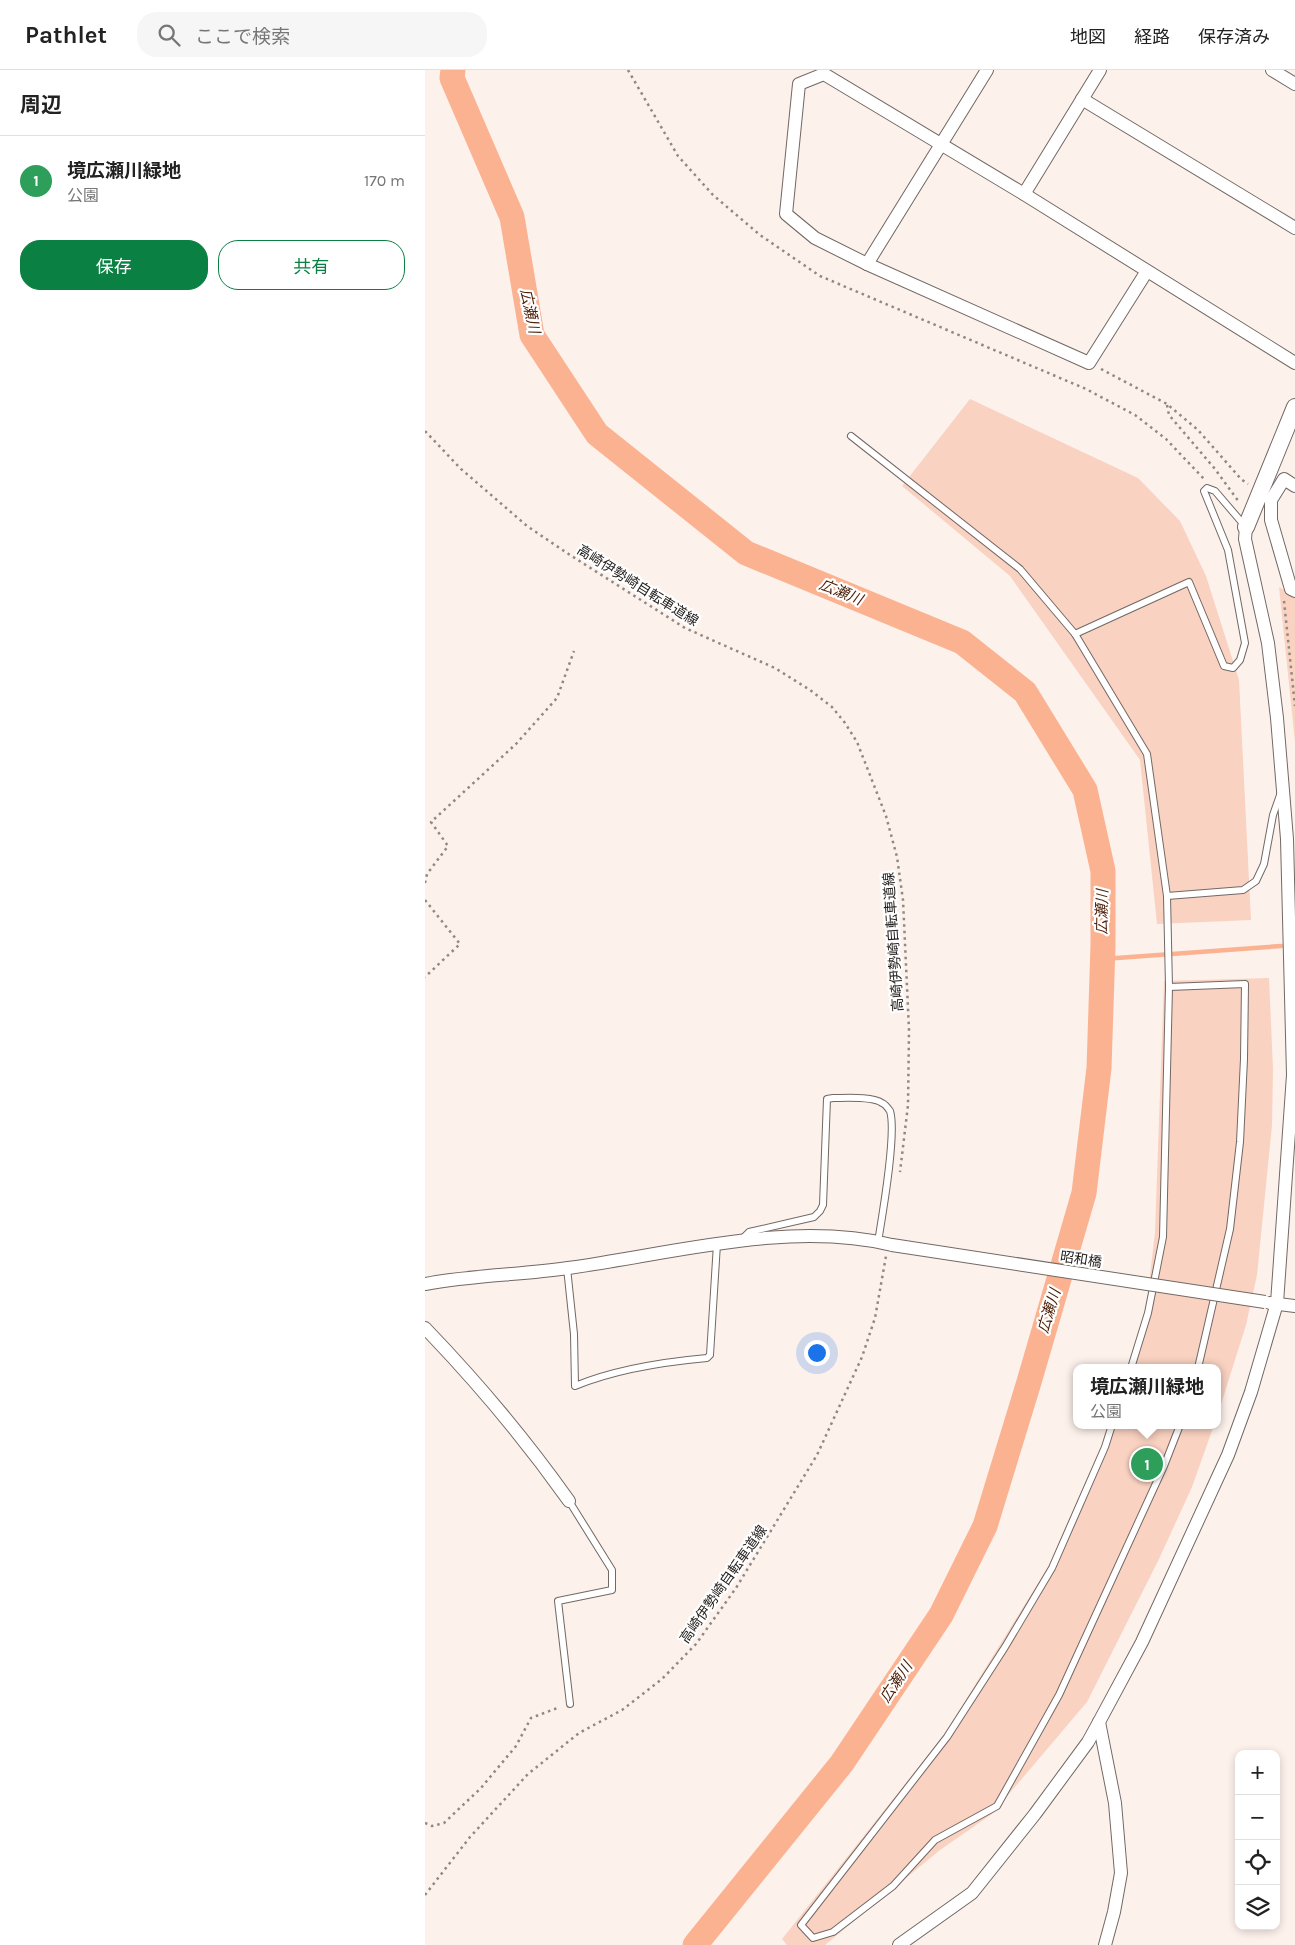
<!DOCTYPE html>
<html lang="ja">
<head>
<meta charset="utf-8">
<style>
  :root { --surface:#fff; --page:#f6f6f6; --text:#222; --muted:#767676; --line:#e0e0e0; --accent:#0b8043 }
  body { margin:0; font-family:Karla,"Noto Sans JP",sans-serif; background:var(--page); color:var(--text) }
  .controls { position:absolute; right:15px; bottom:15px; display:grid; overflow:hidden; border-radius:10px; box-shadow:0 2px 8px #0003 }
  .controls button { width:45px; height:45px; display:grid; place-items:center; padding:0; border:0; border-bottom:1px solid var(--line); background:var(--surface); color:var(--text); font:25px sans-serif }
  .you { position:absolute; left:391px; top:1282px; width:18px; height:18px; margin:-12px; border:4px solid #fff; border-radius:50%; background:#1a73e8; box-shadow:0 0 0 8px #1a73e833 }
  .badge { display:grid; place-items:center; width:32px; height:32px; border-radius:50%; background:var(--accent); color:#fff; font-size:16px; font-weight:700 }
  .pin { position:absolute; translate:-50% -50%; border:2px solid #fff; box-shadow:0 1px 5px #0006 }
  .popup { position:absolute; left:648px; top:1294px; width:148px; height:65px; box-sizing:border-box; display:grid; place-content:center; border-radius:10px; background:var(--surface); filter:drop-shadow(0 1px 4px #0005); font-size:16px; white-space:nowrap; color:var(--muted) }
  .popup b { font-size:19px; color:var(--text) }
  .popup::after { content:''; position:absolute; left:50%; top:100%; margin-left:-10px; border:10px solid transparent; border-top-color:var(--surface) }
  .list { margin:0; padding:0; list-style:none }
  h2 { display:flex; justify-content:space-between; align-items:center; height:65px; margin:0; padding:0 20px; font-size:21px }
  h2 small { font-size:16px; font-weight:400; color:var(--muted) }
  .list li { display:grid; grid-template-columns:32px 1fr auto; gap:15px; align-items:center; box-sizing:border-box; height:90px; padding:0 20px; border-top:1px solid var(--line) }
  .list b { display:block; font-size:19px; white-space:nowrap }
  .list p { margin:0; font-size:16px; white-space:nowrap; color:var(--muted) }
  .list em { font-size:16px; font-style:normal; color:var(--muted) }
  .actions { display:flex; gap:10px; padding:15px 20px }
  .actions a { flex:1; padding:11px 0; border:1px solid var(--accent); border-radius:20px; text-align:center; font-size:18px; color:var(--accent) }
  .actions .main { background:var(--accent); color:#fff }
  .icon { flex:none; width:28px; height:28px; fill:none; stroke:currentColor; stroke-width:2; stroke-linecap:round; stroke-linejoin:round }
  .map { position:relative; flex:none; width:870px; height:1875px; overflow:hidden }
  header { display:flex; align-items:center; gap:30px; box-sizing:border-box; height:70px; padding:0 25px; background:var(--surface); border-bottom:1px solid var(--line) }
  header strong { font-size:24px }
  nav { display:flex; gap:28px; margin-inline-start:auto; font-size:18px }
  .search { width:350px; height:45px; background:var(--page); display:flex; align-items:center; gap:12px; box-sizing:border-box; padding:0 18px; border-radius:20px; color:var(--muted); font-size:19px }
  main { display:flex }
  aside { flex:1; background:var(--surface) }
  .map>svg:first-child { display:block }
  .green { fill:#f9d2c1 }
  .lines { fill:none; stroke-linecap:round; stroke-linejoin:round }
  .stream { stroke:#fbb291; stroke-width:4.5 }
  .river { stroke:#fbb291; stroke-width:25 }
  .service-casing { stroke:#726864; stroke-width:8 }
  .minor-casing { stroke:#726864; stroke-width:14 }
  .tertiary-casing { stroke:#726864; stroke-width:18 }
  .path { stroke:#8f8884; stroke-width:2.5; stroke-dasharray:2.5 4; stroke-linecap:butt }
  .service { stroke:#fff; stroke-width:6 }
  .minor { stroke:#fff; stroke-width:12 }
  .tertiary { stroke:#fff; stroke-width:16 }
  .minor-bridge-casing { stroke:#726864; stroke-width:14; stroke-linecap:butt }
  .minor-bridge { stroke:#fff; stroke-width:12 }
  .labels { text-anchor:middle; stroke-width:4.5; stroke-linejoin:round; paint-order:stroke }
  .street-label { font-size:14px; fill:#25211f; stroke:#fff }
  .water-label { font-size:15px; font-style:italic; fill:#4a1d05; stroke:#fff }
</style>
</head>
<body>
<header>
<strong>Pathlet</strong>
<div class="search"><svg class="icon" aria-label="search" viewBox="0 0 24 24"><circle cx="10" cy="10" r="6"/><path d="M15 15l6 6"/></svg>ここで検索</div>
<nav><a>地図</a><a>経路</a><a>保存済み</a></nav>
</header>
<main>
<aside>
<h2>周辺<small></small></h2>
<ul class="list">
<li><span class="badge" style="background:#2e9e5b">1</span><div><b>境広瀬川緑地</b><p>公園</p></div><em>170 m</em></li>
</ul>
<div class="actions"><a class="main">保存</a><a>共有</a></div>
</aside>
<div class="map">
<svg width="870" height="1875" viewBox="0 0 870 1875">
  <rect width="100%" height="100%" fill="#fdf1ec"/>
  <g class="green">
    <polygon points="545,329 713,408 755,451 781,506 814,610 826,850 732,854 715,690 585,506 477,416"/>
    <polygon points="854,517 870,527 870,672"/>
    <polygon points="844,908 848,999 847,1055 832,1205 821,1255 792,1347 792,1298 702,1298 721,1241 730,1162 739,911"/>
    <polygon points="684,1355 789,1355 767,1417 734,1489 662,1632 567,1744 515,1780 400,1875 362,1875 357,1869 519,1665 623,1497 678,1372"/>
  </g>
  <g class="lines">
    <polyline class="stream" points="678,889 856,876"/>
    <polyline class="river" points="28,0 27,8 87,147 107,265 172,364 321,483 537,572 600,622 660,720 678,801 678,875 674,998 659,1123 604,1312 560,1456 516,1545 417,1693 270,1875"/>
    <defs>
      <g id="service">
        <polyline points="426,366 595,499 650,564 722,684 742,826 744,917 738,1167 723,1243 706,1298"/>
        <polyline points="650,564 764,512 799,596 808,598 815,590 820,573 803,480 779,421 782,418 790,421 820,456"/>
        <polyline points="742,826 818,820 831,811 839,794 848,745 855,725"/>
        <polyline points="744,917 820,914 819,989 815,1072 805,1159 773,1298"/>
        <path d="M316,1170L324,1162L389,1147L395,1141L398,1135L402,1029L408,1028C420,1028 448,1026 457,1033C460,1034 463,1038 465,1041C472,1063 457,1147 453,1172"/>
        <path d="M142,1198L149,1264L150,1316C191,1299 238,1292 282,1288L285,1285L292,1174"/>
        <polyline points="687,1355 680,1377 627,1498 580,1577 522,1667 376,1855 388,1868 408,1862 468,1816 510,1770 572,1736 634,1625 739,1396 755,1355"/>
        <polyline points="144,1431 187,1500 187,1520 133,1531 145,1634"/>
      </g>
      <g id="minor">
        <polyline points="847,0 870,14"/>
        <polyline points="657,29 870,158"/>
        <polyline points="599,124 675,0"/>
        <polyline points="442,194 562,0"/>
        <polyline points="722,201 664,293 442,194 390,168 361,144 374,14 399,4 599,124 870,293"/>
        <polyline points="870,416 859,409 846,430 846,450 866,519 870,521"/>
        <path d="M0,1214C47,1205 96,1205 143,1198C246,1184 364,1150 467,1175"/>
        <polyline points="845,1233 870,1236"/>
        <path d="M0,1258C52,1312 100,1369 144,1431"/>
        <polyline points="674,1652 690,1733 696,1803 689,1842 680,1875"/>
        <polyline points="474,1875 547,1823 610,1744 663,1672 674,1652 717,1572 803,1385 826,1322 852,1233 868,1005 862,769 852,648 843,573 820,469 821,457"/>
      </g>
      <polyline id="tertiary" points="821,457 870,337"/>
    </defs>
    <use href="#service" class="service-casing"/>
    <use href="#minor" class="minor-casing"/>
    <use href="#tertiary" class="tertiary-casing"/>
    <g class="path">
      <polyline points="203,0 253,86 288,125 335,165 395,206 661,319 710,345 741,369 779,409"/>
      <polyline points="676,299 742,334 773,360 816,409 823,414"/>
      <polyline points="742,335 744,345 790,399 814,432"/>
      <polyline points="0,361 36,399 102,456 145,485 260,558 350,598 385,620 407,637 420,653 432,672 461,746 472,787 478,830 484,960 483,1035 475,1102"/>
      <polyline points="859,531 870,636"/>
      <polyline points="0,813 2,804 23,776 6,752 91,674 132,628 149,581"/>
      <polyline points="0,830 35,874 0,907"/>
      <polyline points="0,1753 7,1756 19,1753 56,1718 91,1676 106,1648 135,1637"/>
      <polyline points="0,1825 45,1767 103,1704 154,1663 197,1640 237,1609 271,1574 311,1518 392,1385 437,1287 450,1248 461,1186"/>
    </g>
    <use href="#service" class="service"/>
    <use href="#minor" class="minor"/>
    <use href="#tertiary" class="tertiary"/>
    <defs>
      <polyline id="minor-bridge" points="467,1175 840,1232"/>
    </defs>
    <use href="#minor-bridge" class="minor-bridge-casing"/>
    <use href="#minor-bridge" class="minor-bridge"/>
  </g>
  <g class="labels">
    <g class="street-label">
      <text transform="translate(213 515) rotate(32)" y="5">高崎伊勢崎自転車道線</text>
      <text transform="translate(468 872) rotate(-94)" y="5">高崎伊勢崎自転車道線</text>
      <text transform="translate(656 1189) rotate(9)" y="5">昭和橋</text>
      <text transform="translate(298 1514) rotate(-55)" y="5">高崎伊勢崎自転車道線</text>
    </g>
    <g class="water-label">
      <text transform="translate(105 241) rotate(78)" y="5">広瀬川</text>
      <text transform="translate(416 522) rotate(22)" y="5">広瀬川</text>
      <text transform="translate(677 842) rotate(-89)" y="5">広瀬川</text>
      <text transform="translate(624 1241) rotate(-73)" y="5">広瀬川</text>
      <text transform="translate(471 1612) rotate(-56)" y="5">広瀬川</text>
    </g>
  </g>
</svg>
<div class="controls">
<button>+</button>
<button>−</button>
<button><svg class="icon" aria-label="locate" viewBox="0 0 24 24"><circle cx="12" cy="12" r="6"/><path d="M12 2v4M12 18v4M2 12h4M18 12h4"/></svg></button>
<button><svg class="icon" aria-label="layers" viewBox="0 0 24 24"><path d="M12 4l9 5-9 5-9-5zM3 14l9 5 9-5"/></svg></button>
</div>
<div class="you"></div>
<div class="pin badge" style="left:722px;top:1394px;background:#2e9e5b">1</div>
<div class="popup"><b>境広瀬川緑地</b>公園</div>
</div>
</main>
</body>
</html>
